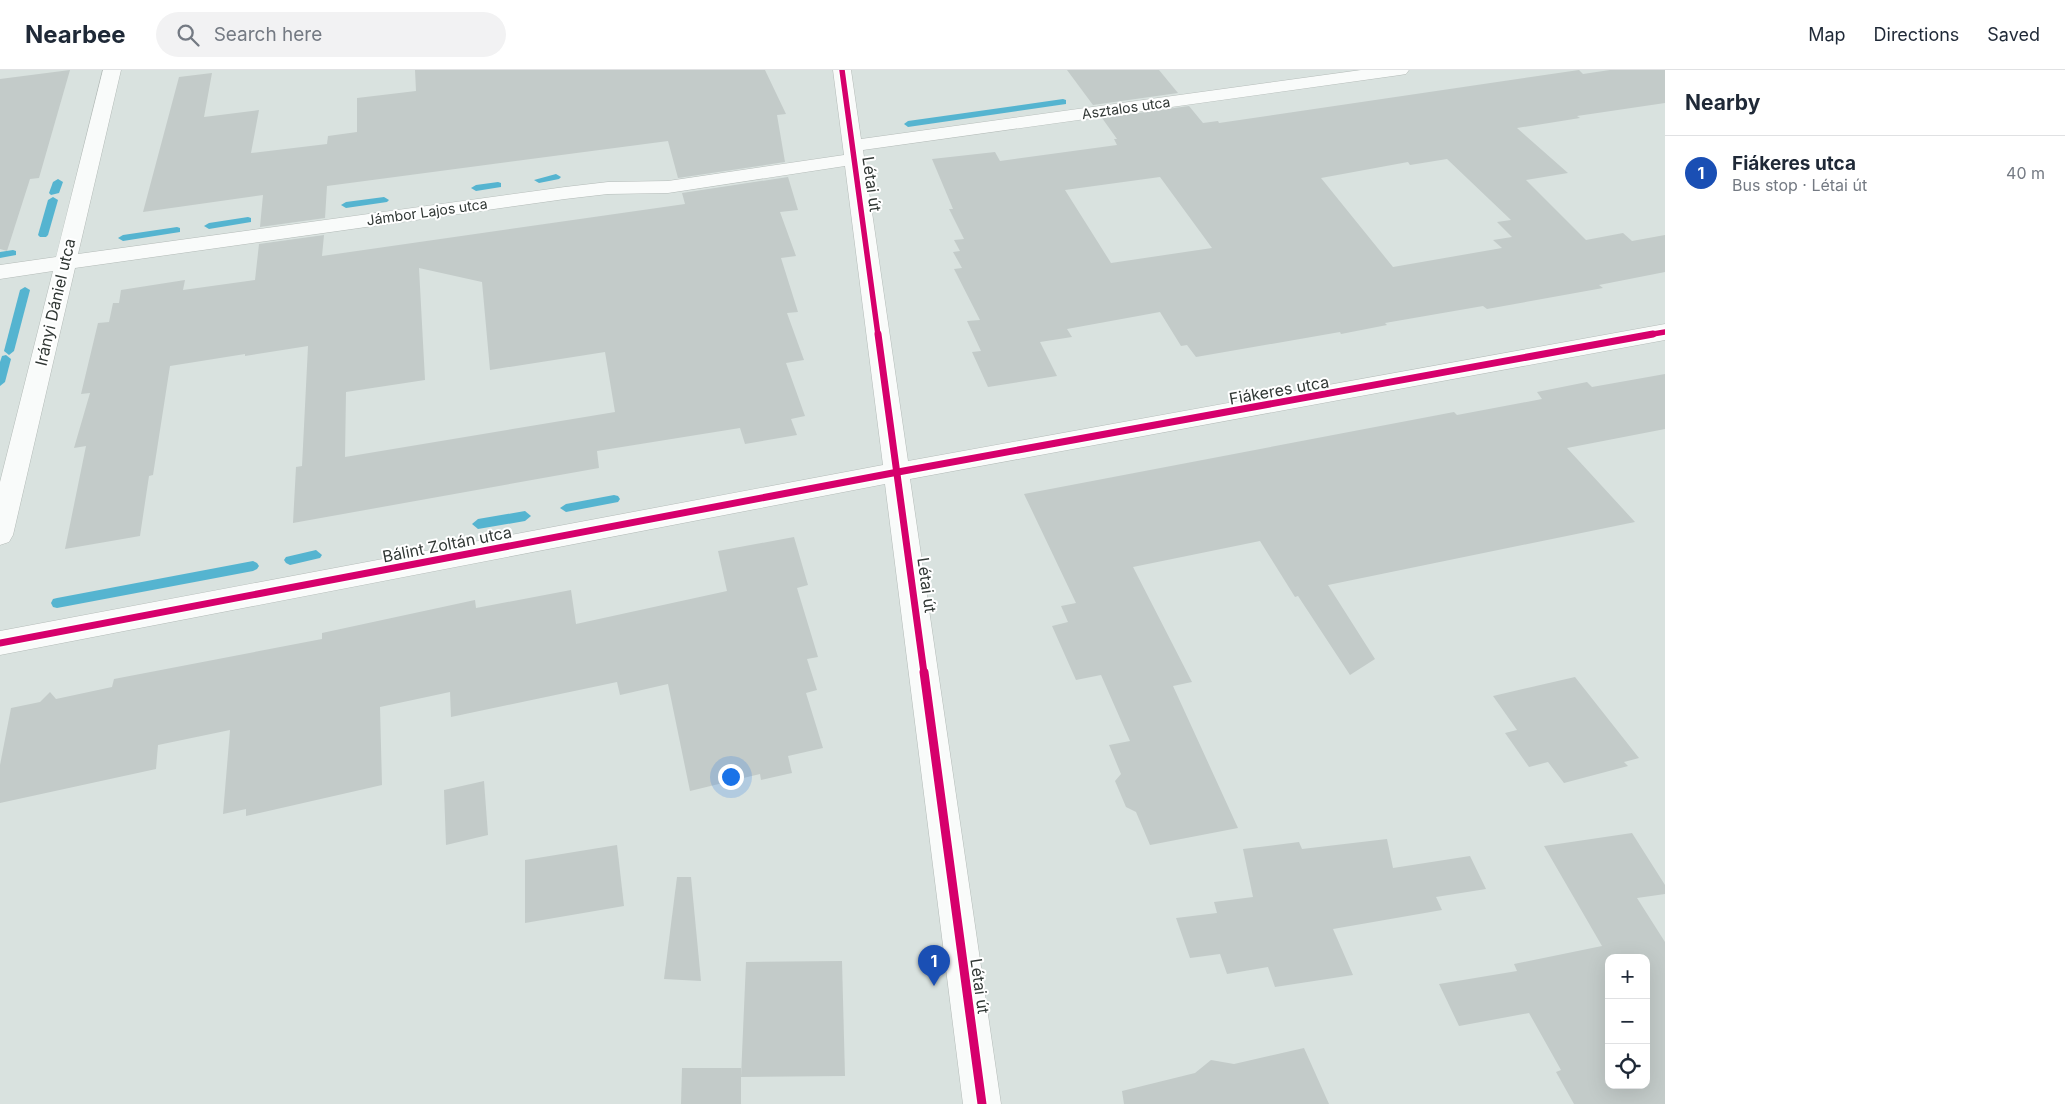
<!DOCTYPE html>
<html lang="en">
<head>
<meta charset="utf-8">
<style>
  :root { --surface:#fff; --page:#f2f2f3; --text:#1f2937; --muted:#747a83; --line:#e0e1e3; --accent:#6b7370 }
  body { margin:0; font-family:Inter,sans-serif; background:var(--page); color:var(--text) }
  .controls { position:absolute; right:15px; bottom:15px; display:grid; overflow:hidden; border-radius:10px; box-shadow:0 5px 20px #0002 }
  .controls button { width:45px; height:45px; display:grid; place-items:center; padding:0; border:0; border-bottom:1px solid var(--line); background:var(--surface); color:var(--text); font:25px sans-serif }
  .you { position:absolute; left:730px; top:706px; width:18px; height:18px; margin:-12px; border:4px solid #fff; border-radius:50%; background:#1a73e8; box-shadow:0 0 0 8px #1a73e833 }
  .badge { display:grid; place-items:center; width:32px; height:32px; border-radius:50%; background:var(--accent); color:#fff; font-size:16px; font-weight:700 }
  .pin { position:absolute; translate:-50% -41px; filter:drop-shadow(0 1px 2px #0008) }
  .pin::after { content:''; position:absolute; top:26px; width:18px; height:15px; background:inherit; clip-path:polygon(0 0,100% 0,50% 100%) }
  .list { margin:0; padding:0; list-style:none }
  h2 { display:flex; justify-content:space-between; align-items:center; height:65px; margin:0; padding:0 20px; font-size:21px }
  h2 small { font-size:16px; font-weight:400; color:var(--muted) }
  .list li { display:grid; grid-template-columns:32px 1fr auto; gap:15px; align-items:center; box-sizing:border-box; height:75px; padding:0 20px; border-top:1px solid var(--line) }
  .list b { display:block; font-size:19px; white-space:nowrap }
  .list p { margin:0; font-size:16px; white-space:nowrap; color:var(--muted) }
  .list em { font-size:16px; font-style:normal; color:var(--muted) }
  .icon { flex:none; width:28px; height:28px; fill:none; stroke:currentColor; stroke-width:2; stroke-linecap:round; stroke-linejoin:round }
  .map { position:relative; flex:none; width:1665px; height:1034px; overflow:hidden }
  header { display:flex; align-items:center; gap:30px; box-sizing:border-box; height:70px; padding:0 25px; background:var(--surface); border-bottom:1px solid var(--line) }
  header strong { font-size:24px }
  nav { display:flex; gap:28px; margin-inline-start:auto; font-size:18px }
  .search { width:350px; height:45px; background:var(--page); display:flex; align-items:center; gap:12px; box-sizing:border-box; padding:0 18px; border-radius:28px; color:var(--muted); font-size:19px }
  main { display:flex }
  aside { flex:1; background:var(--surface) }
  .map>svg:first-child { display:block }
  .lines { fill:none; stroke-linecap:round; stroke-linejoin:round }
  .stream { fill:#55b4d0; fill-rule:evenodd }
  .building { fill:#c3cbc9; fill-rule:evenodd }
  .street-casing { stroke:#b4bbb8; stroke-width:1 }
  .street { fill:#f9fbfa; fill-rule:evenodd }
  .cycleway-far2-casing { stroke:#fff; stroke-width:8 }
  .cycleway-far1-casing { stroke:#fff; stroke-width:10 }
  .cycleway-casing { stroke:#fff; stroke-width:12 }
  .cycleway-far2 { stroke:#d6006c; stroke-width:5.5 }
  .cycleway-far1 { stroke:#d6006c; stroke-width:7 }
  .cycleway { stroke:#d6006c; stroke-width:9 }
  .labels { text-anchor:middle; stroke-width:4; stroke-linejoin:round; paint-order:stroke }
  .far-street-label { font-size:14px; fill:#303734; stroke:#fff }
  .street-label { font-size:16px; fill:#303734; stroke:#fff }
</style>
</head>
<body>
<header>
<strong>Nearbee</strong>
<div class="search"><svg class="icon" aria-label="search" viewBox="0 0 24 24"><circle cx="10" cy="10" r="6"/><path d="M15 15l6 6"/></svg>Search here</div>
<nav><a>Map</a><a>Directions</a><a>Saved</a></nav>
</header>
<main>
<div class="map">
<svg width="1665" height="1034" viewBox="0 0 1665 1034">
  <rect width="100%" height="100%" fill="#d9e2df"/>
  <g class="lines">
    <g class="stream">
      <polygon points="1063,29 1066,30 1066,34 908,57 904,54 908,51"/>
      <polygon points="556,104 561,107 559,109 539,113 534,110"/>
      <polygon points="58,109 63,112 59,123 51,125 49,123 53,112"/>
      <polygon points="498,112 501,113 501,117 476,121 471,118 476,115"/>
      <polygon points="53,127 58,130 48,165 46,167 40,167 38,165 48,130"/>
      <polygon points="384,127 389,130 387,132 346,138 341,135 346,132"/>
      <polygon points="248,147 251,148 251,152 209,159 204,156 209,153"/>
      <polygon points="177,157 180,158 180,162 123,171 118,168 123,165"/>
      <polygon points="13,180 16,181 16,185 0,188 0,182"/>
      <polygon points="25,217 30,220 14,281 9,285 4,281 20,220"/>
      <polygon points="6,285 11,289 5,312 0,316 0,292 2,286"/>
      <polygon points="614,425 618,426 620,429 618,432 566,442 560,438 566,434"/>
      <polygon points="525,441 531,446 525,451 478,459 472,454 478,449"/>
      <polygon points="316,480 322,485 320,488 290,495 286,493 284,490 286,487"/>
      <polygon points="253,491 257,493 259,496 257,499 253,501 57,538 53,537 51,533 53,529 57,528"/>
    </g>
  </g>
  <g class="building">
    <polygon points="70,0 39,108 30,109 7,181 0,179 0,9"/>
    <polygon points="415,0 765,0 786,44 777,45 785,92 678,108 668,71 327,116 325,148 260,157 263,125 143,142 179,7 212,3 204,47 259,40 251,83 327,74 328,66 357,62 357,28 416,21"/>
    <polygon points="1067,0 1159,0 1178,23 1093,35"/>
    <path d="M1579,0L1583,4L1610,0H1665V33L1577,46L1580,48L1517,58L1568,103L1526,110L1586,170L1623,163L1632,171L1665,165V202L1599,215L1603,218L1487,239L1483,236L1385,253L1387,255L1341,264L1340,262L1196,287L1187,275L1181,276L1160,242L1067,259L1072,267L1040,272L1057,306L988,317L972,282L981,281L967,251L980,250L954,199L962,198L953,182L960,181L954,170L964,169L949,139H953L932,89L995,82L1000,91L1117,75L1114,69H1117L1102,48L1189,36L1203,53L1218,51L1219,53ZM1447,89L1511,150L1497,152L1512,167L1493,170L1502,178L1393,197L1321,108L1408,92L1410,95ZM1160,107L1212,178L1111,193L1065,120Z"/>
    <path d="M788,107L798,140L780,142L796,186L781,188L798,242L787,243L804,290L786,293L805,346L791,349L797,365L745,374L740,358L597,381L599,398L293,453L296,397L302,396L308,276L245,286V284L170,296L153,405L149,406L140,466L65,479L86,376L74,378L90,323L81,324L98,253L109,252L113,233H119L121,220L185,210L183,220L255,210L259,174L324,165L322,186L685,134L682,123ZM419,198L482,212L490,300L605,282L615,342L345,387L346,322L425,310Z"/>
    <polygon points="1665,304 1665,359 1567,378 1635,452 1328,515 1375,589 1350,605 1298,526 1295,527 1260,471 1133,497 1192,612 1173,616 1238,758 1150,775 1136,742 1126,737 1115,711 1121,704 1109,675 1130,671 1101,605 1076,610 1052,556 1068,552 1061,536 1076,533 1024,424 1454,342 1457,345 1542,329 1537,322 1587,312 1592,317"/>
    <polygon points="794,467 808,515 797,518 818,587 807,589 817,620 806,623 823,678 788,686 792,703 761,710 760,704 690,721 668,614 620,625 617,612 451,647 450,622 380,637 382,715 246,746 246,739 223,744 230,660 158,675 156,699 0,733 0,695 11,638 40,632 50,622 56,629 112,617 114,609 322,569 322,563 475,530 476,538 571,520 576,554 727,521 718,481"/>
    <polygon points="1575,607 1639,688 1624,692 1628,696 1564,713 1548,692 1529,697 1505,663 1517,660 1493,626"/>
    <polygon points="484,711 488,765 446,775 444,720"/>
    <path d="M1632,763L1665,815V824L1637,828L1665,872V1034H1574L1556,1002L1561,1000L1529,943L1459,956L1439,914L1517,901L1514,894L1602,876L1544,776ZM1609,888H1646V1015H1609Z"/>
    <polygon points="1387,769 1393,798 1470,786 1486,819 1436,827 1442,840 1333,859 1353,905 1275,917 1268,897 1227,904 1220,884 1190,888 1176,848 1217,843 1214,832 1253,827 1243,779 1299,772 1302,779"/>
    <polygon points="617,775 624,836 525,853 525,790"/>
    <polygon points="677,807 691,807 701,911 664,909"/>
    <polygon points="842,891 845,1006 741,1007 746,892"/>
    <polygon points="1304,978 1329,1034 1124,1034 1122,1021 1195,1003 1211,990 1234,994"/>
    <polygon points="682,998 741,998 741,1034 681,1034"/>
  </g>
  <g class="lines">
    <defs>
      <polygon id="street" points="103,0 121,0 78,184 565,117 608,112 668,111 844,85 833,0 851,0 861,69 1361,0 1409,0 1406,4 1400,5 863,80 908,391 1665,254 1665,270 910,409 1001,1034 963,1034 885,414 0,585 0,561 883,395 845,96 668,123 608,124 565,129 75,198 13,465 9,472 0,475 0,412 53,201 0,209 0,195 56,187"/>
    </defs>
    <use href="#street" class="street-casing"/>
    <use href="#street" class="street"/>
    <defs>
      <g id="cycleway-far2">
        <polyline points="842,0 878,265"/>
        <polyline points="1647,265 1665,262"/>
      </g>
      <g id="cycleway-far1">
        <polyline points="878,264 924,603"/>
        <polyline points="0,573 898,402 1653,264"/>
      </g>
      <polyline id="cycleway" points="924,602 982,1034"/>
    </defs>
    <use href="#cycleway-far2" class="cycleway-far2-casing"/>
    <use href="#cycleway-far1" class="cycleway-far1-casing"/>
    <use href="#cycleway" class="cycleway-casing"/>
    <use href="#cycleway-far2" class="cycleway-far2"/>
    <use href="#cycleway-far1" class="cycleway-far1"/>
    <use href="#cycleway" class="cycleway"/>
  </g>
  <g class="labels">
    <g class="far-street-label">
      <text transform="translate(1126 38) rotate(-8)" y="5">Asztalos utca</text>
      <text transform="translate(427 142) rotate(-8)" y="5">Jámbor Lajos utca</text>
    </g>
    <g class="street-label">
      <text transform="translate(872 114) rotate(82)" y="6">Létai út</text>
      <text transform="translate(55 232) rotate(-77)" y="6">Irányi Dániel utca</text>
      <text transform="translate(1279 320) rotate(-10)" y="6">Fiákeres utca</text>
      <text transform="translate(447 474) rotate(-11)" y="6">Bálint Zoltán utca</text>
      <text transform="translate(927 515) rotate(82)" y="6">Létai út</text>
      <text transform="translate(980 916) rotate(82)" y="6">Létai út</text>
    </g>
  </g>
</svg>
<div class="controls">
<button>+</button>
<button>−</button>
<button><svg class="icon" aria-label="locate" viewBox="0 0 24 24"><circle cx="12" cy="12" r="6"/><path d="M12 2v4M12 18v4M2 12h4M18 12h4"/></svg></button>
</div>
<div class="you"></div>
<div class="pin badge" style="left:934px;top:916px;background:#1a4fb4">1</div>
</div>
<aside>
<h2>Nearby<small></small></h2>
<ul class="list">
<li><span class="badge" style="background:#1a4fb4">1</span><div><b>Fiákeres utca</b><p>Bus stop · Létai út</p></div><em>40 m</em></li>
</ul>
</aside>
</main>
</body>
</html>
